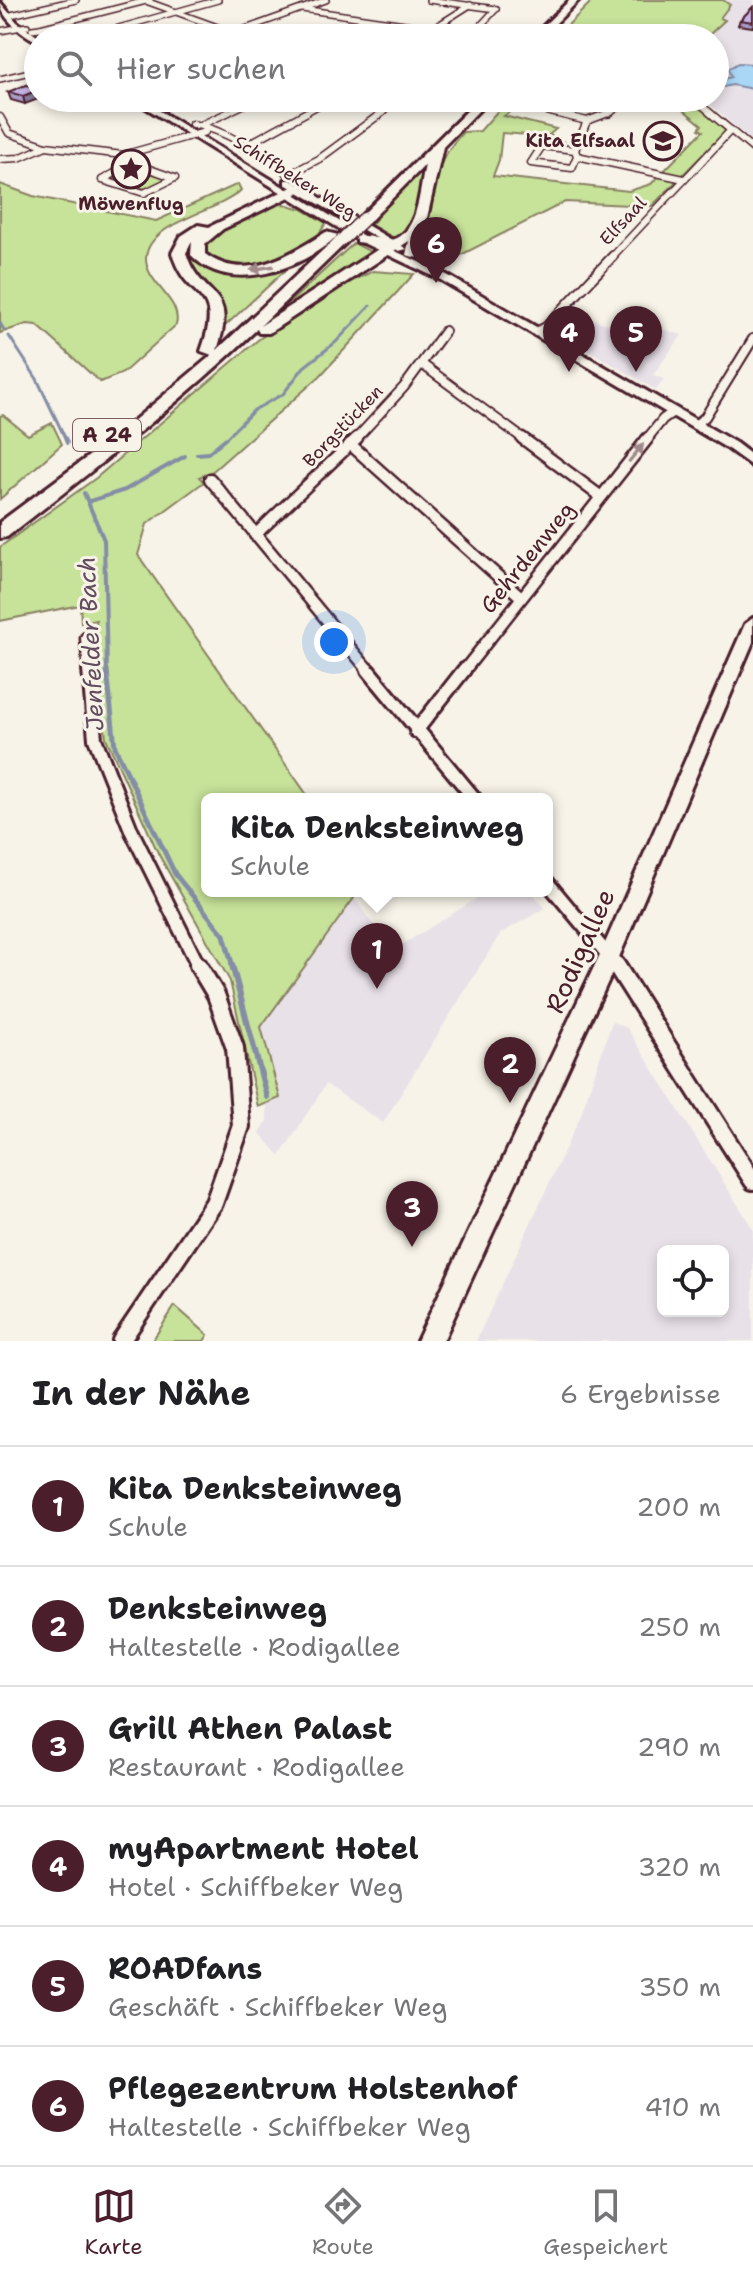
<!DOCTYPE html>
<html lang="de">
<head>
<meta charset="utf-8">
<style>
  :root { --surface:#fff; --page:#f2f2f2; --text:#202124; --muted:#757577; --line:#e0e0e0; --accent:#4a1f2b }
  body { margin:0; font-family:"Shantell Sans",sans-serif; background:var(--page); color:var(--text) }
  .controls { position:absolute; right:24px; bottom:24px; display:grid; overflow:hidden; border-radius:12px; box-shadow:0 4px 12px #0003 }
  .controls button { width:72px; height:72px; display:grid; place-items:center; padding:0; border:0; border-bottom:2px solid var(--line); background:var(--surface); color:var(--text); font:40px sans-serif }
  .you { position:absolute; left:334px; top:642px; width:28px; height:28px; margin:-20px; border:6px solid #fff; border-radius:50%; background:#1a73e8; box-shadow:0 0 0 12px #1a73e833 }
  .badge { display:grid; place-items:center; width:52px; height:52px; border-radius:50%; background:var(--accent); color:#fff; font-size:26px; font-weight:700 }
  .pin { position:absolute; translate:-50% -66px; filter:drop-shadow(0 2px 4px #0008) }
  .pin::after { content:''; position:absolute; top:42px; width:28px; height:24px; background:inherit; clip-path:polygon(0 0,100% 0,50% 100%) }
  .popup { position:absolute; left:201px; top:793px; width:352px; height:104px; box-sizing:border-box; display:grid; place-content:center; border-radius:12px; background:var(--surface); filter:drop-shadow(0 2px 6px #0005); font-size:26px; white-space:nowrap; color:var(--muted) }
  .popup b { font-size:30px; color:var(--text) }
  .popup::after { content:''; position:absolute; left:50%; top:100%; margin-left:-16px; border:16px solid transparent; border-top-color:var(--surface) }
  .list { margin:0; padding:0; list-style:none }
  h2 { display:flex; justify-content:space-between; align-items:center; height:104px; margin:0; padding:0 32px; font-size:34px }
  h2 small { font-size:26px; font-weight:400; color:var(--muted) }
  .list li { display:grid; grid-template-columns:52px 1fr auto; gap:24px; align-items:center; box-sizing:border-box; height:120px; padding:0 32px; border-top:2px solid var(--line) }
  .list b { display:block; font-size:30px; white-space:nowrap }
  .list p { margin:0; font-size:26px; white-space:nowrap; color:var(--muted) }
  .list em { font-size:26px; font-style:normal; color:var(--muted) }
  .icon { flex:none; width:44px; height:44px; fill:none; stroke:currentColor; stroke-width:2; stroke-linecap:round; stroke-linejoin:round }
  .map { position:relative; flex:none; width:753px; height:1341px; overflow:hidden }
  .search { position:absolute; background:var(--surface); box-shadow:0 4px 12px #0003; left:24px; right:24px; top:24px; height:88px; display:flex; align-items:center; gap:20px; box-sizing:border-box; padding:0 28px; border-radius:44px; color:var(--muted); font-size:30px }
  .sheet { height:824px; background:var(--surface) }
  nav { display:flex; justify-content:space-around; align-items:center; box-sizing:border-box; height:112px; border-top:2px solid var(--line); background:var(--surface); font-size:22px; color:var(--muted) }
  nav a { display:grid; justify-items:center; gap:4px }
  nav .on { color:var(--accent) }
  .map>svg:first-child { display:block }
  .built { fill:#e8e1e8; fill-rule:evenodd }
  .green { fill:#c7e299; stroke:#888062; stroke-width:2 }
  .water { fill:#aad7f6; stroke:#848da5; stroke-width:2 }
  .lines { fill:none; stroke-linecap:round; stroke-linejoin:round }
  .stream-far3 { stroke:#848da5; stroke-width:3 }
  .stream-far2 { stroke:#848da5; stroke-width:4 }
  .stream-far1 { stroke:#848da5; stroke-width:5 }
  .stream { stroke:#848da5; stroke-width:6 }
  .minor-far5-casing { stroke:#4a1f2b; stroke-width:8 }
  .minor-far4-casing { stroke:#4a1f2b; stroke-width:9 }
  .minor-far3-casing { stroke:#4a1f2b; stroke-width:12 }
  .minor-far2-casing { stroke:#4a1f2b; stroke-width:15 }
  .minor-far1-casing { stroke:#4a1f2b; stroke-width:18 }
  .minor-casing { stroke:#4a1f2b; stroke-width:22 }
  .secondary-casing { stroke:#4a1f2b; stroke-width:6 }
  .motorway-casing { stroke:#4a1f2b; stroke-width:6 }
  .minor-far5 { stroke:#f7f3e8; stroke-width:5 }
  .minor-far4 { stroke:#f7f3e8; stroke-width:6 }
  .minor-far3 { stroke:#f7f3e8; stroke-width:8 }
  .minor-far2 { stroke:#f7f3e8; stroke-width:10 }
  .minor-far1 { stroke:#f7f3e8; stroke-width:12 }
  .minor { stroke:#f7f3e8; stroke-width:16 }
  .secondary { fill:#f7f3e8; fill-rule:evenodd }
  .motorway { fill:#f7f3e8; fill-rule:evenodd }
  .motorway-bridge-casing { stroke:#4a1f2b; stroke-width:15; stroke-linecap:butt }
  .motorway-bridge { stroke:#f7f3e8; stroke-width:12 }
  .wall { fill:#aa9dc7; stroke:#4a1f2b; stroke-width:2 }
  .shaded-wall { fill:#8b7fa2; stroke:#4a1f2b; stroke-width:2 }
  .building { fill:#c6b6e7; stroke:#4a1f2b; stroke-width:2 }
  .oneway { fill:#a0898a }
  .labels { text-anchor:middle; stroke-width:6; stroke-linejoin:round; paint-order:stroke }
  .far-poi-label { font-size:18px; font-weight:bold; fill:#4a1f2b; stroke:#f7f3e8; text-anchor:end }
  .far-street-label { font-size:18px; fill:#4a1f2b; stroke:#f7f3e8 }
  .shield { fill:#f7f3e8; stroke:#7e5f64; stroke-width:2 }
  .shield-label { font-size:20px; font-weight:bold; fill:#4a1f2b }
  .street-label { font-size:22px; fill:#4a1f2b; stroke:#f7f3e8 }
  .water-label { font-size:24px; font-style:italic; fill:#624d5e; stroke:#f7f3e8 }
  .near-street-label { font-size:26px; fill:#4a1f2b; stroke:#f7f3e8 }
</style>
</head>
<body>
<div class="map">
<svg width="753" height="1341" viewBox="0 0 753 1341">
  <rect width="100%" height="100%" fill="#f7f3e8"/>
  <filter id="ink" filterUnits="userSpaceOnUse"><feTurbulence type="fractalNoise" baseFrequency=".0125" numOctaves="2"/><feDisplacementMap in="SourceGraphic" scale="16" xChannelSelector="R" yChannelSelector="G"/><feConvolveMatrix kernelMatrix="1 2 1 2 8 2 1 2 1" color-interpolation-filters="sRGB"/></filter>
  <g filter="url(#ink)">
    <g class="built">
      <polygon points="651,0 753,0 753,142 703,98 715,98 715,38 621,38"/>
      <polygon points="570,313 632,331 640,323 682,335 653,375 664,379 656,390 559,333 558,327"/>
      <polygon points="489,891 531,891 545,908 500,934 383,1123 326,1084 280,1156 260,1133 267,1121 267,1103 279,1098 261,1027 354,898 392,951"/>
      <path d="M612,1022L627,1028L753,1229V1341H476L580,1117ZM663,1251H723V1311H663Z"/>
    </g>
    <g class="green">
      <polygon points="593,0 723,0 730,5 720,18 725,20 709,35 680,32 673,38 555,38"/>
      <path d="M509,98H530L504,116L556,129L549,135L564,142L562,147L539,144L540,141L529,135L502,133L499,160L493,176L629,191L651,184L703,131L699,129L702,125L669,98H689L726,131L652,206L565,202L445,263L418,248C427,205 431,165 463,132L480,131Z"/>
      <path d="M428,163C422,190 421,223 396,239L371,225L376,219L373,217Z"/>
      <polygon points="132,167 169,177 169,179 146,189 113,179"/>
      <path d="M0,184L33,196L156,221L238,184L241,190C220,212 148,221 146,258C145,283 183,300 176,325L123,373L100,382L37,325L27,324L0,333Z"/>
      <path d="M276,196L194,245L220,270L294,262L223,328C229,299 201,282 185,262V245L201,232Z"/>
      <path d="M284,204L302,209L326,223C310,252 263,276 225,266C218,264 210,258 203,254V244L211,234L273,205Z"/>
      <polygon points="354,243 373,253 283,315 277,314"/>
      <polygon points="373,271 414,274 320,376 213,471 199,477 204,482 147,524 138,555 310,799 207,799 207,891 350,891 354,898 261,1027 280,1098 258,1107 230,981 159,855 106,738 99,679 96,620 81,623 80,605 0,621 0,547 96,478 259,339 334,290"/>
      <polygon points="3,415 28,435 52,423 62,444 0,499 0,416"/>
      <polygon points="175,1306 208,1335 204,1341 152,1341"/>
    </g>
    <polygon class="water" points="738,63 753,64 753,89 732,85 715,89 715,81 731,77 728,69"/>
    <g class="lines">
      <g class="stream-far3">
        <polyline points="0,323 4,330"/>
        <polyline points="9,336 37,379 66,440"/>
        <polyline points="224,440 254,410 283,394 304,367 336,342 370,306"/>
      </g>
      <g class="stream-far2">
        <polyline points="65,438 67,443"/>
        <polyline points="197,454 208,453 226,438"/>
        <polyline points="84,493 104,540 107,672"/>
        <polyline points="90,501 125,490 185,456"/>
      </g>
      <polyline class="stream-far1" points="107,670 115,747 175,874 224,935 233,967"/>
      <polyline class="stream" points="232,965 267,1097"/>
      <defs>
        <g id="minor-far5">
          <polyline points="143,0 234,33 239,38"/>
          <polyline points="429,0 496,9"/>
          <polyline points="302,9 473,34"/>
          <polyline points="11,15 76,0"/>
          <polyline points="40,28 150,0"/>
          <polyline points="32,29 40,28 57,38"/>
          <polyline points="0,31 27,26"/>
          <polyline points="234,33 326,0"/>
          <polyline points="333,33 375,38"/>
          <polyline points="83,38 218,0"/>
          <polyline points="167,38 211,25"/>
          <polyline points="418,38 470,5"/>
          <polyline points="469,38 496,9"/>
          <polyline points="0,79 38,70"/>
          <polyline points="159,98 166,103 165,108"/>
          <polyline points="693,98 712,114"/>
          <polyline points="225,114 259,98"/>
          <polyline points="303,114 332,98"/>
          <polyline points="380,114 402,98"/>
          <polyline points="558,114 546,111 571,98 617,108"/>
          <polyline points="609,114 630,98"/>
        </g>
        <g id="minor-far4">
          <polyline points="550,112 587,121"/>
          <polyline points="709,112 753,149"/>
          <polyline points="0,117 9,133 46,146 123,155 205,132"/>
          <path d="M192,124C235,131 274,165 310,188L316,198"/>
          <polyline points="203,124 229,112"/>
          <polygon points="542,146 575,150 577,156 572,168 531,163"/>
          <polyline points="243,147 307,112"/>
          <polyline points="575,150 587,121 611,112"/>
          <polyline points="123,155 133,163"/>
          <polyline points="577,156 684,179"/>
          <polyline points="0,159 19,158 46,146"/>
          <polygon points="133,163 175,178 144,193 102,180"/>
          <polyline points="288,175 319,159 383,112"/>
          <polyline points="611,258 731,130"/>
        </g>
        <g id="minor-far3">
          <polyline points="536,332 546,327 613,256"/>
          <polyline points="423,365 525,440"/>
          <polyline points="695,425 705,417 753,339"/>
          <polyline points="355,440 404,387 445,331"/>
          <polyline points="646,440 663,419 673,412"/>
        </g>
        <g id="minor-far2">
          <polyline points="522,438 600,496"/>
          <polyline points="350,444 520,596"/>
          <polyline points="210,479 370,672"/>
          <polyline points="255,535 357,438"/>
          <polyline points="86,638 89,672"/>
          <polyline points="463,672 648,438"/>
        </g>
        <g id="minor-far1">
          <polyline points="89,670 95,739 132,832 199,967"/>
          <polyline points="368,670 475,799"/>
          <polyline points="416,731 464,670"/>
          <polyline points="547,882 618,967"/>
        </g>
        <g id="minor">
          <polyline points="616,965 753,1181"/>
          <polyline points="121,1341 214,1203 241,1126 235,1048 216,995 198,965"/>
        </g>
        <g id="secondary">
          <path d="M0,2L17,22L40,38L38,42C23,34 2,20 0,2Z"/>
          <polygon points="130,98 139,98 365,237 447,275 736,443 753,456 753,467 728,449 439,279 359,241"/>
          <polygon points="285,180 291,180 407,249 399,251 285,184"/>
          <polygon points="753,618 753,642 617,962 443,1341 417,1341 603,948 745,624"/>
        </g>
        <g id="motorway">
          <polygon points="570,0 579,0 541,38 531,38"/>
          <path d="M480,98H491L443,147L418,258L406,255L409,241L269,333H259L257,329C179,404 93,470 7,537L0,538V522L113,438L212,355L201,351C225,285 187,305 172,253L181,236L198,225L209,227L298,184L302,185V191L223,229L205,244V254C245,284 289,255 326,232L338,235C303,269 229,296 191,255L192,241L186,253C201,301 239,286 217,350L340,234L352,237L260,326L383,246L357,242V236C369,234 384,242 395,239C419,230 420,186 425,165L369,222L358,219Z"/>
        </g>
      </defs>
      <use href="#minor-far5" class="minor-far5-casing"/>
      <use href="#minor-far4" class="minor-far4-casing"/>
      <use href="#minor-far3" class="minor-far3-casing"/>
      <use href="#minor-far2" class="minor-far2-casing"/>
      <use href="#minor-far1" class="minor-far1-casing"/>
      <use href="#minor" class="minor-casing"/>
      <use href="#secondary" class="secondary-casing"/>
      <use href="#motorway" class="motorway-casing"/>
      <use href="#minor-far5" class="minor-far5"/>
      <use href="#minor-far4" class="minor-far4"/>
      <use href="#minor-far3" class="minor-far3"/>
      <use href="#minor-far2" class="minor-far2"/>
      <use href="#minor-far1" class="minor-far1"/>
      <use href="#minor" class="minor"/>
      <use href="#secondary" class="secondary"/>
      <use href="#motorway" class="motorway"/>
      <defs>
        <polyline id="motorway-bridge" points="345,237 364,219"/>
      </defs>
      <use href="#motorway-bridge" class="motorway-bridge-casing"/>
      <use href="#motorway-bridge" class="motorway-bridge"/>
    </g>
    <g class="wall">
      <polygon points="753,7 753,27 738,25 740,20"/>
      <polygon points="26,85 25,104 11,100 8,92"/>
    </g>
    <polygon class="shaded-wall" points="38,90 38,98 41,98 25,104 23,96"/>
    <g class="building">
      <polygon points="753,7 753,22 740,20"/>
      <polygon points="26,85 38,88 38,90 23,96 8,92"/>
    </g>
    <defs><path id="oneway-solid" d="M-6-.8H1V-3.2L6.5 0L1 3.2V.8H-6Z" transform="scale(2)"/></defs>
    <g class="oneway">
      <use href="#oneway-solid" transform="translate(262 268) rotate(171)"/>
      <use href="#oneway-solid" transform="translate(636 453) rotate(-51)"/>
    </g>
  </g>
  <defs>
    <symbol id="school-ring" viewBox="-11 -11 22 22"><circle r="9.5" fill="#f7f3e8" stroke="#4a1f2b" stroke-width="1.5"/><path d="M0-5L7-2L0 1L-7-2ZM-4 1L0 2.5L4 1V4Q0 6-4 4Z" fill="#4a1f2b"/></symbol>
    <symbol id="sight-ring" viewBox="-11 -11 22 22"><circle r="9.5" fill="#f7f3e8" stroke="#4a1f2b" stroke-width="1.5"/><path d="M0-6L1.8-2.2L6-1.7L2.9 1.2L3.7 5.4L0 3.3L-3.7 5.4L-2.9 1.2L-6-1.7L-1.8-2.2Z" fill="#4a1f2b"/></symbol>
  </defs>
  <g fill-rule="evenodd">
    <use href="#school-ring" x="641" y="119" width="44" height="44"/>
    <use href="#sight-ring" x="109" y="147" width="44" height="44"/>
  </g>
  <g class="labels">
    <g class="far-poi-label">
      <text x="635" y="147">Kita Elfsaal</text>
      <text x="131" y="210" text-anchor="middle">Möwenflug</text>
    </g>
    <g class="far-street-label">
      <text transform="translate(295 177) rotate(32)" y="6">Schiffbeker Weg</text>
      <text transform="translate(623 221) rotate(-47)" y="6">Elfsaal</text>
      <text transform="translate(343 426) rotate(-46)" y="6">Borgstücken</text>
    </g>
    <rect class="shield" x="73" y="419" width="68" height="32" rx="6"/>
    <g class="shield-label">
      <text x="107" y="442">A 24</text>
    </g>
    <g class="street-label">
      <text transform="translate(527 557) rotate(-51)" y="8">Gehrdenweg</text>
    </g>
    <g class="water-label">
      <text transform="translate(91 644) rotate(-93)" y="8">Jenfelder Bach</text>
    </g>
    <g class="near-street-label">
      <text transform="translate(580 951) rotate(-66)" y="9">Rodigallee</text>
    </g>
  </g>
</svg>
<div class="controls">
<button><svg class="icon" aria-label="locate" viewBox="0 0 24 24"><circle cx="12" cy="12" r="6"/><path d="M12 2v4M12 18v4M2 12h4M18 12h4"/></svg></button>
</div>
<div class="you"></div>
<div class="pin badge" style="left:377px;top:989px">1</div>
<div class="popup"><b>Kita Denksteinweg</b>Schule</div>
<div class="pin badge" style="left:510px;top:1103px">2</div>
<div class="pin badge" style="left:412px;top:1247px">3</div>
<div class="pin badge" style="left:569px;top:372px">4</div>
<div class="pin badge" style="left:636px;top:372px">5</div>
<div class="pin badge" style="left:436px;top:283px">6</div>
<div class="search"><svg class="icon" aria-label="search" viewBox="0 0 24 24"><circle cx="10" cy="10" r="6"/><path d="M15 15l6 6"/></svg>Hier suchen</div>
</div>
<section class="sheet">
<h2>In der Nähe<small>6 Ergebnisse</small></h2>
<ul class="list">
<li><span class="badge">1</span><div><b>Kita Denksteinweg</b><p>Schule</p></div><em>200 m</em></li>
<li><span class="badge">2</span><div><b>Denksteinweg</b><p>Haltestelle · Rodigallee</p></div><em>250 m</em></li>
<li><span class="badge">3</span><div><b>Grill Athen Palast</b><p>Restaurant · Rodigallee</p></div><em>290 m</em></li>
<li><span class="badge">4</span><div><b>myApartment Hotel</b><p>Hotel · Schiffbeker Weg</p></div><em>320 m</em></li>
<li><span class="badge">5</span><div><b>ROADfans</b><p>Geschäft · Schiffbeker Weg</p></div><em>350 m</em></li>
<li><span class="badge">6</span><div><b>Pflegezentrum Holstenhof</b><p>Haltestelle · Schiffbeker Weg</p></div><em>410 m</em></li>
</ul>
</section>
<nav>
<a class="on"><svg class="icon" aria-label="map" viewBox="0 0 24 24"><path d="M3 6l6-2 6 2 6-2v14l-6 2-6-2-6 2zM9 4v14M15 6v14"/></svg>Karte</a>
<a><svg class="icon" aria-label="directions" viewBox="0 0 24 24"><path d="M12 3l9 9-9 9-9-9zM9 14v-3h6M13 9l2 2-2 2"/></svg>Route</a>
<a><svg class="icon" aria-label="saved" viewBox="0 0 24 24"><path d="M7 4h10v16l-5-4-5 4z"/></svg>Gespeichert</a>
</nav>
</body>
</html>
